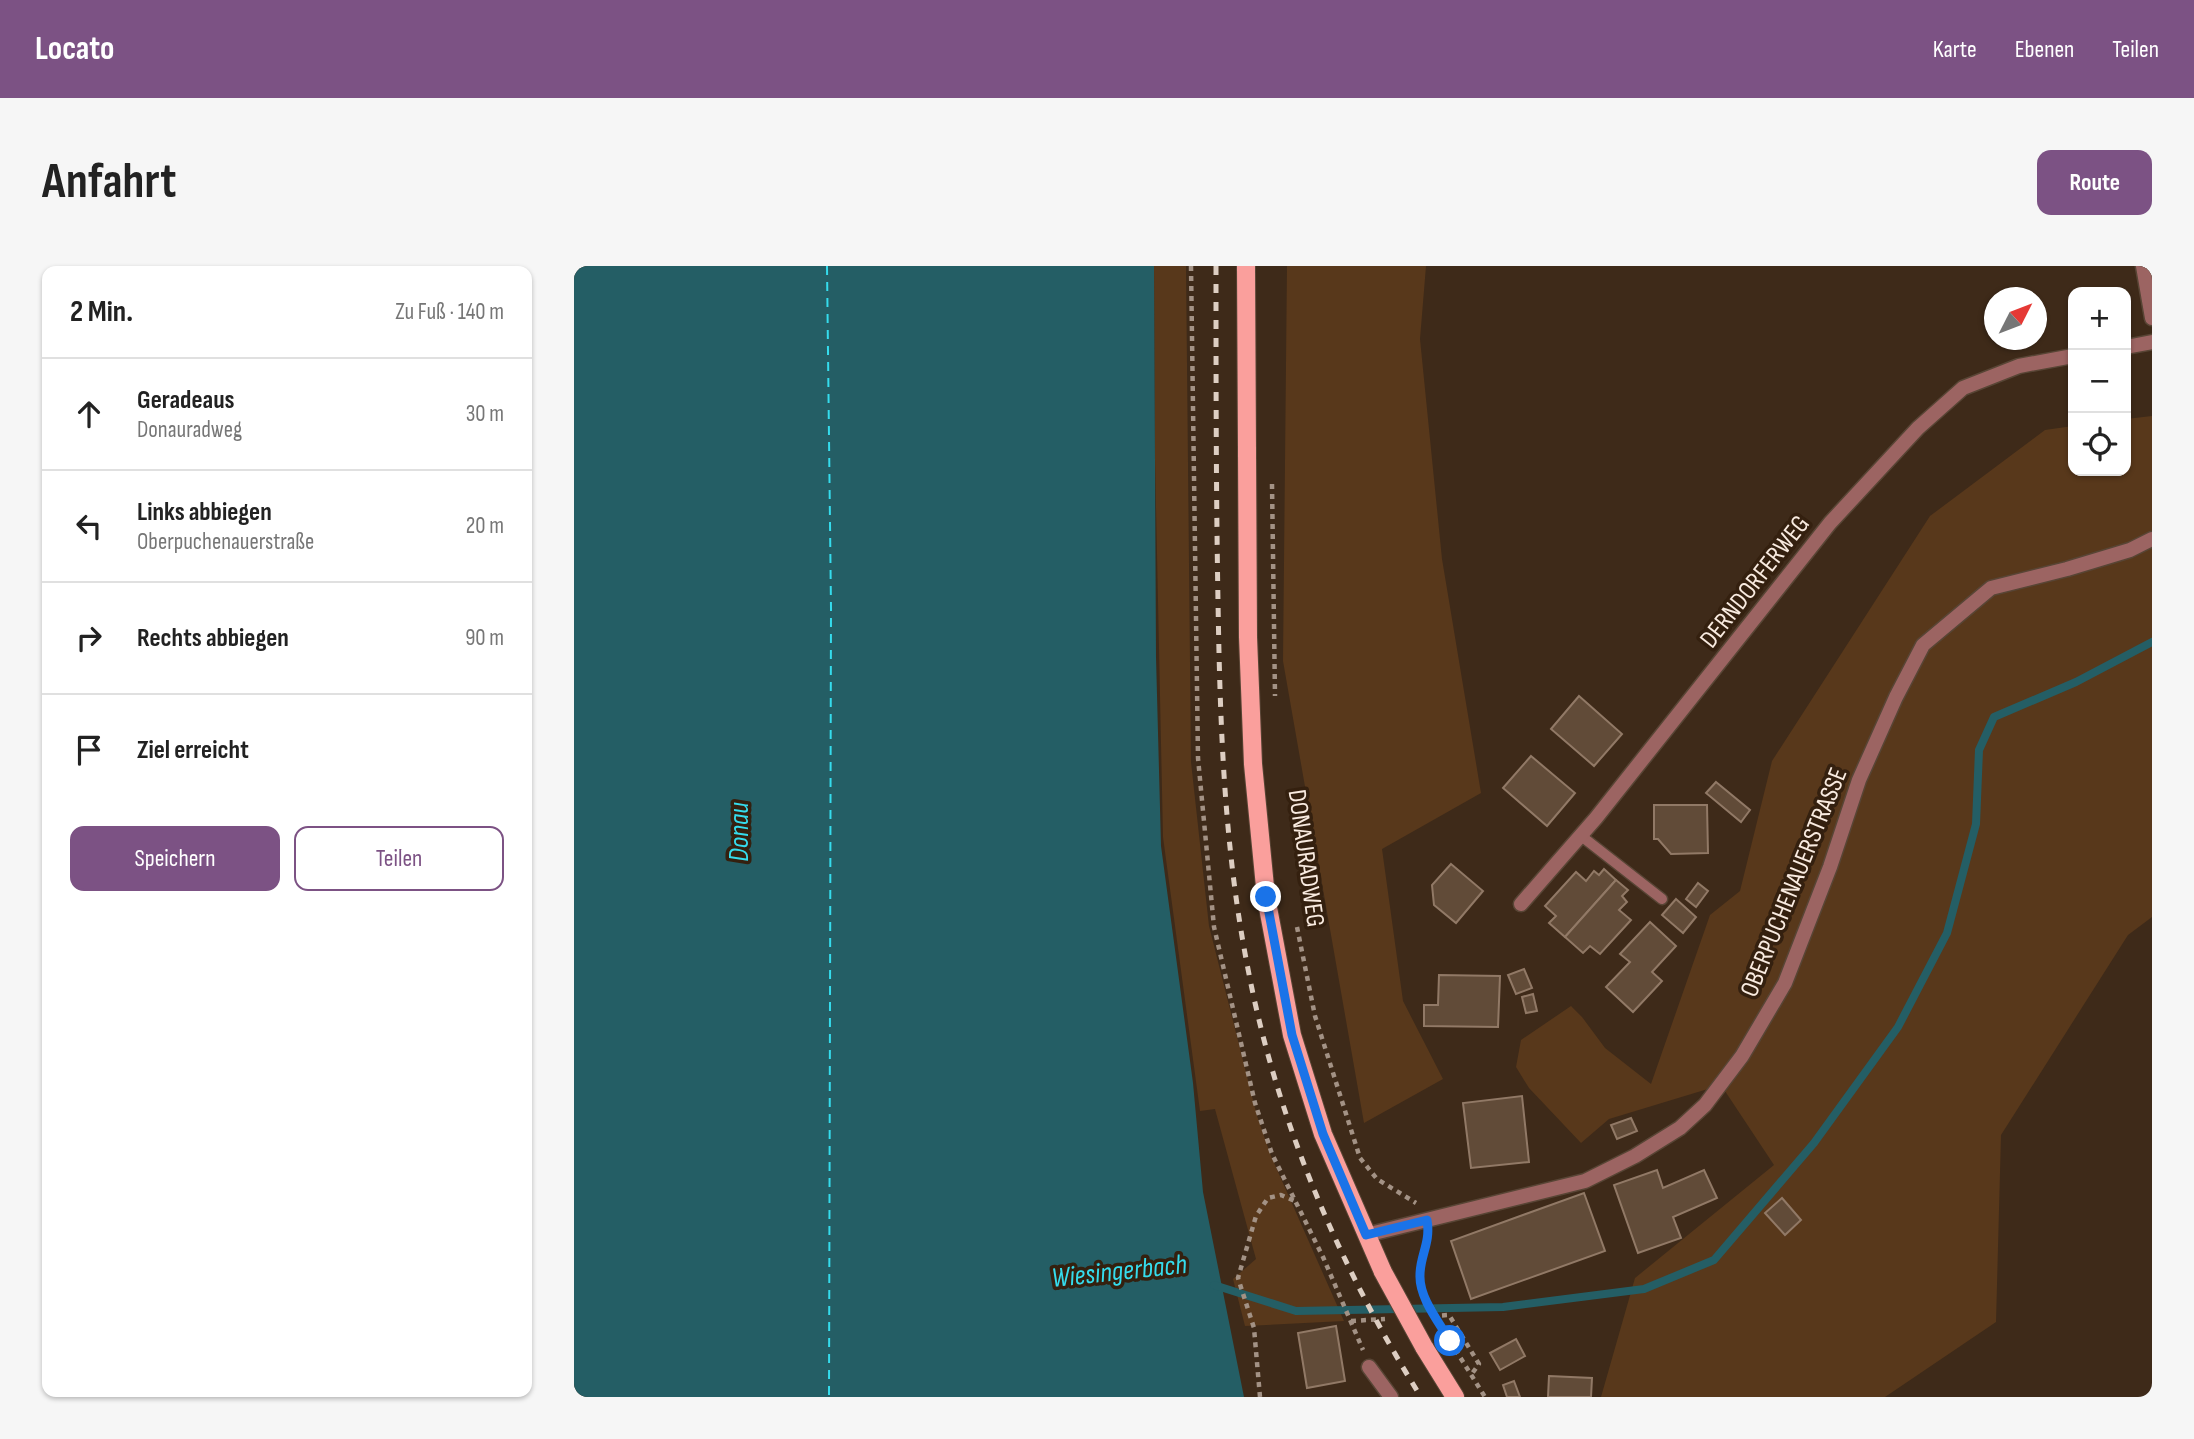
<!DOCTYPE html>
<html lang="de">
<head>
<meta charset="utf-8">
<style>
  :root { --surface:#fff; --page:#f6f6f6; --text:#222; --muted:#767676; --line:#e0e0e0; --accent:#7c5284 }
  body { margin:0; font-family:"Sofia Sans Condensed",sans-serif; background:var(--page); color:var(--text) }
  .controls { position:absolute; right:21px; top:21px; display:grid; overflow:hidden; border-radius:14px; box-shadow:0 2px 5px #0004 }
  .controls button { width:63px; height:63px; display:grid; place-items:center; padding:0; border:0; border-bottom:2px solid var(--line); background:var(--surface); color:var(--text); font:35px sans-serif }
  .compass { position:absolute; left:1410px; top:21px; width:63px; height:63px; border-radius:50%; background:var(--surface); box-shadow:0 2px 5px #0004; rotate:48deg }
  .stop { position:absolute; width:21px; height:21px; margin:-16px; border:5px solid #1a73e8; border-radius:50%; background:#fff }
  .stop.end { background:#1a73e8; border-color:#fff; box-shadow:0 2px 7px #0008 }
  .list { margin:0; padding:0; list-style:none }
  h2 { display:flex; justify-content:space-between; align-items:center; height:91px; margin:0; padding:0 28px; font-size:30px }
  h2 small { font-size:23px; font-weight:400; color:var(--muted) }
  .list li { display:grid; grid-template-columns:46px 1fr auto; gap:21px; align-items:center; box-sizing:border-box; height:112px; padding:0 28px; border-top:2px solid var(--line) }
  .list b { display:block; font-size:26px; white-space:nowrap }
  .list p { margin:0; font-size:23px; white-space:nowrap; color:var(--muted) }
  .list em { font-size:23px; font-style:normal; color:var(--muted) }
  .actions { display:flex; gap:14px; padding:21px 28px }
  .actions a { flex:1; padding:16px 0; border:2px solid var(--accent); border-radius:14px; text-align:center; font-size:24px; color:var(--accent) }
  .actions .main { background:var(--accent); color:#fff }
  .icon { flex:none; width:38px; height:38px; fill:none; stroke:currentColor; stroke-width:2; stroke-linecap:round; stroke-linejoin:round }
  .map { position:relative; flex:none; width:1578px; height:1131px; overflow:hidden; border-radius:14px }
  header { display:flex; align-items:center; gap:42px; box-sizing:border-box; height:98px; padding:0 35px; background:var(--accent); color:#fff }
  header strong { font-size:33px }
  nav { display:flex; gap:38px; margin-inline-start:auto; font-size:24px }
  .intro { display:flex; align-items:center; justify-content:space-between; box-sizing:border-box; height:168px; padding:0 42px }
  h1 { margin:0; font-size:49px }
  .button { padding:18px 32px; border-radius:14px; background:var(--accent); color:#fff; font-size:24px; font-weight:700 }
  main { display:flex; gap:42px; padding:0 42px }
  aside { flex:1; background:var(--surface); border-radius:14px; box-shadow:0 2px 5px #0004 }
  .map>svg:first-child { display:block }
  .green { fill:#58381b }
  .water { fill:#245e65 }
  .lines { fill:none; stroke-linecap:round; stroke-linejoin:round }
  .stream { stroke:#245e65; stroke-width:8 }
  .ferry { stroke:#35dced; stroke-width:2; stroke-dasharray:9 7; stroke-linecap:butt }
  .building { fill:#614b38; stroke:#917966; stroke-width:2 }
  .service-casing { stroke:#584535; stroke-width:13 }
  .minor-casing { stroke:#584535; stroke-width:17 }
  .primary-casing { stroke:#584535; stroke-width:20 }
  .path { stroke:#a39285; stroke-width:4.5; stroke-dasharray:5 5; stroke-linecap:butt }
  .service { stroke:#9c6462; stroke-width:10 }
  .minor { stroke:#9c6462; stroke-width:14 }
  .primary { stroke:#fa9f9c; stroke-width:18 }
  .rail { stroke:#ddcec2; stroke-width:5; stroke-dasharray:9 9; stroke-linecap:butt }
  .primary-bridge-casing { stroke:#584535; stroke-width:20; stroke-linecap:butt }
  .path-bridge { stroke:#a39285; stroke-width:4.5; stroke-dasharray:5 5; stroke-linecap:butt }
  .primary-bridge { stroke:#fa9f9c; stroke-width:18 }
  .route { stroke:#1a73e8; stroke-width:9 }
  .labels { text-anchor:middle; stroke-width:7; stroke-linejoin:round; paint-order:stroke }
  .street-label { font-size:26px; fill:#f9ebe0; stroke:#34200f }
  .water-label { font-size:28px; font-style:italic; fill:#35dced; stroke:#34200f }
</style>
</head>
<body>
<header>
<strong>Locato</strong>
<nav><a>Karte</a><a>Ebenen</a><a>Teilen</a></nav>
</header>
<div class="intro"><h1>Anfahrt</h1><a class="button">Route</a></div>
<main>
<aside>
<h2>2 Min.<small>Zu Fuß · 140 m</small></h2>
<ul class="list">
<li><svg class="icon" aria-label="ahead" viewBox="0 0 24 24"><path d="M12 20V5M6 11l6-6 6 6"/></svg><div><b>Geradeaus</b><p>Donauradweg</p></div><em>30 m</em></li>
<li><svg class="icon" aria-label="left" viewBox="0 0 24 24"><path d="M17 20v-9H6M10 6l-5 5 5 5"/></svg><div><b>Links abbiegen</b><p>Oberpuchenauerstraße</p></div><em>20 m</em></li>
<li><svg class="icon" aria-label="right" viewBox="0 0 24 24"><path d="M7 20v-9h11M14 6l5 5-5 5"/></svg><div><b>Rechts abbiegen</b></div><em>90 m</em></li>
<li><svg class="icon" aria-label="arrive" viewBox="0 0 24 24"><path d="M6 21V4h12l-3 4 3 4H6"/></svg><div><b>Ziel erreicht</b></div></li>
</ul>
<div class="actions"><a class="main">Speichern</a><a>Teilen</a></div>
</aside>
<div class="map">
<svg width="1578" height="1131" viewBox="0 0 1578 1131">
  <rect width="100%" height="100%" fill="#3e2a19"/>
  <g class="green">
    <polygon points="580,0 612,0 617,496 635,660 683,850 697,890 770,1055 671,1060 659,1013 682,993 641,843 626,845 589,571 581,193"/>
    <polygon points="713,0 852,0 846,73 868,293 907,527 808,583 829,735 869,813 790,857 709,395"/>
    <polygon points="1578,150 1578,651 1554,669 1427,869 1422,1056 1311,1131 1027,1131 1061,1012 1200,899 1147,819 1035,853 1007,877 955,822 942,801 947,774 997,740 1008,751 1031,782 1077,818 1136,649 1166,625 1198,495 1356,250 1471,164 1499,160 1499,205 1552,205 1552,153"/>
  </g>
  <polygon class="water" points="0,0 580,0 582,391 587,580 619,817 629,926 670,1131 0,1131"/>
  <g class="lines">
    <polyline class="stream" points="640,1019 722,1045 929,1041 1070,1023 1140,994 1240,877 1324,761 1373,667 1402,558 1405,484 1420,451 1502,416 1578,376"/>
    <polyline class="ferry" points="253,0 257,342 255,1131"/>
  </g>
  <g class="building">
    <polygon points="1005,430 1048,468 1020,500 977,463"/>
    <polygon points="957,490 1001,527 973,560 929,522"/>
    <polygon points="1142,516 1176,544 1167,556 1132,527"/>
    <polygon points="1080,539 1133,539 1134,587 1097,588 1084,573 1080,573"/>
    <polygon points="877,598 909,625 882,657 860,639 858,619"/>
    <polygon points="1030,603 1042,614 991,671 975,657 982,650 971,640 1002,606 1012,615 1020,605 1025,609"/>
    <polygon points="1042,614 1054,624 1048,630 1053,636 1045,644 1057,654 1026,688 1016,680 1009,687 991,671"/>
    <polygon points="1124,617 1134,625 1122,641 1112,633"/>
    <polygon points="1102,633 1122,651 1109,667 1088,649"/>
    <polygon points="1076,656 1102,680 1078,706 1088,715 1059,746 1032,721 1056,696 1046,688"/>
    <polygon points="950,703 958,722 942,728 934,709"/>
    <polygon points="865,709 926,710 924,761 850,760 850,739 864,739"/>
    <polygon points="959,728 963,745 952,747 948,731"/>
    <polygon points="948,830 955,896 897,902 889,837"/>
    <polygon points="1057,852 1063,865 1043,873 1037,859"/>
    <polygon points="1083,904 1089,922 1130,904 1143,932 1099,951 1107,972 1064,987 1040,919"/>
    <polygon points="1010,927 1031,985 897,1033 877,975"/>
    <polygon points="1208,932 1227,954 1211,969 1191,947"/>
    <polygon points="762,1060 771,1115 733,1122 724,1067"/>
    <polygon points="942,1073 951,1090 926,1104 916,1087"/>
    <polygon points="975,1110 1018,1112 1017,1131 974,1131"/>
    <polygon points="940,1115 946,1131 933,1131 929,1119"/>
  </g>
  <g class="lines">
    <defs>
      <polyline id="service" points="1006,569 1088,633"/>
      <g id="minor">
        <polyline points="1569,0 1578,52"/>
        <polyline points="1552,81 1578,76"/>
        <polyline points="947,638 1022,552 1256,257 1344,162 1389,122 1445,100 1499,90"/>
        <polyline points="792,969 1011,915 1061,890 1106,862 1131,839 1168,790 1211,717 1256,601 1285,514 1322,431 1349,379 1417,322 1493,303 1556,284 1578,273"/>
        <polyline points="795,1101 817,1131"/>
      </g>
      <g id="primary">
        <polyline points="672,0 674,371 679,498 692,631 718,769 749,868 809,1006"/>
        <polyline points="850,1081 881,1131"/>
      </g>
    </defs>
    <use href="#service" class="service-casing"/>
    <use href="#minor" class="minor-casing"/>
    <use href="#primary" class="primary-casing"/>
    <g class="path">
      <polyline points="617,0 624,492 640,661 681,837 698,888 749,991 789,1084"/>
      <polyline points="698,218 701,430"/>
      <polyline points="723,661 741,750 786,892 803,913 842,937"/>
      <polyline points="847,1022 847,1001 854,974"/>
      <polyline points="858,1050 875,1049 905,1098 897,1109"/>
      <polyline points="777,1055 811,1053"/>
      <polyline points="876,1075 911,1131"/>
      <polyline points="686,1131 680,1062 664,1012 682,950 694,932 707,929 723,936"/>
    </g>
    <use href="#service" class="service"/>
    <use href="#minor" class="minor"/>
    <use href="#primary" class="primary"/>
    <path class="rail" d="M642,0C642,112 642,223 644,335C646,458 650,582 674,703C703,855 765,1000 847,1131"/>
    <defs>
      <polyline id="primary-bridge" points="809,1006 850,1081"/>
    </defs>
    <use href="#primary-bridge" class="primary-bridge-casing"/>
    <polyline class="path-bridge" points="847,1022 876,1075"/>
    <use href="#primary-bridge" class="primary-bridge"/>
  </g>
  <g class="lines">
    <path class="route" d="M692,631L718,769L749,868L792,969L853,954C857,977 846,989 846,1009C845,1032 865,1056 876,1075"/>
  </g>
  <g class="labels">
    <g class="street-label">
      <text transform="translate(1180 315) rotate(-52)" y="9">DERNDORFERWEG</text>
      <text transform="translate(733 592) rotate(82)" y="9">DONAURADWEG</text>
      <text transform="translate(1219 616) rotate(-68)" y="9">OBERPUCHENAUERSTRASSE</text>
    </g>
    <g class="water-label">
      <text transform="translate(164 566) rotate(-90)" y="10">Donau</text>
      <text transform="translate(545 1004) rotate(-6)" y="10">Wiesingerbach</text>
    </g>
  </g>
</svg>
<div class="controls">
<button>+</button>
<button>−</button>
<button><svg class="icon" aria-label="locate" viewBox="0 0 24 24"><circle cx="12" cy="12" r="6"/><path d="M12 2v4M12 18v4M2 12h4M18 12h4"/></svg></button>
</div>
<svg class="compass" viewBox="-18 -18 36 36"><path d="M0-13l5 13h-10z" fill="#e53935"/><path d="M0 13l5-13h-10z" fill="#767676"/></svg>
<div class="stop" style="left:876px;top:1075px"></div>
<div class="stop end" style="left:692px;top:631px"></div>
</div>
</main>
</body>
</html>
